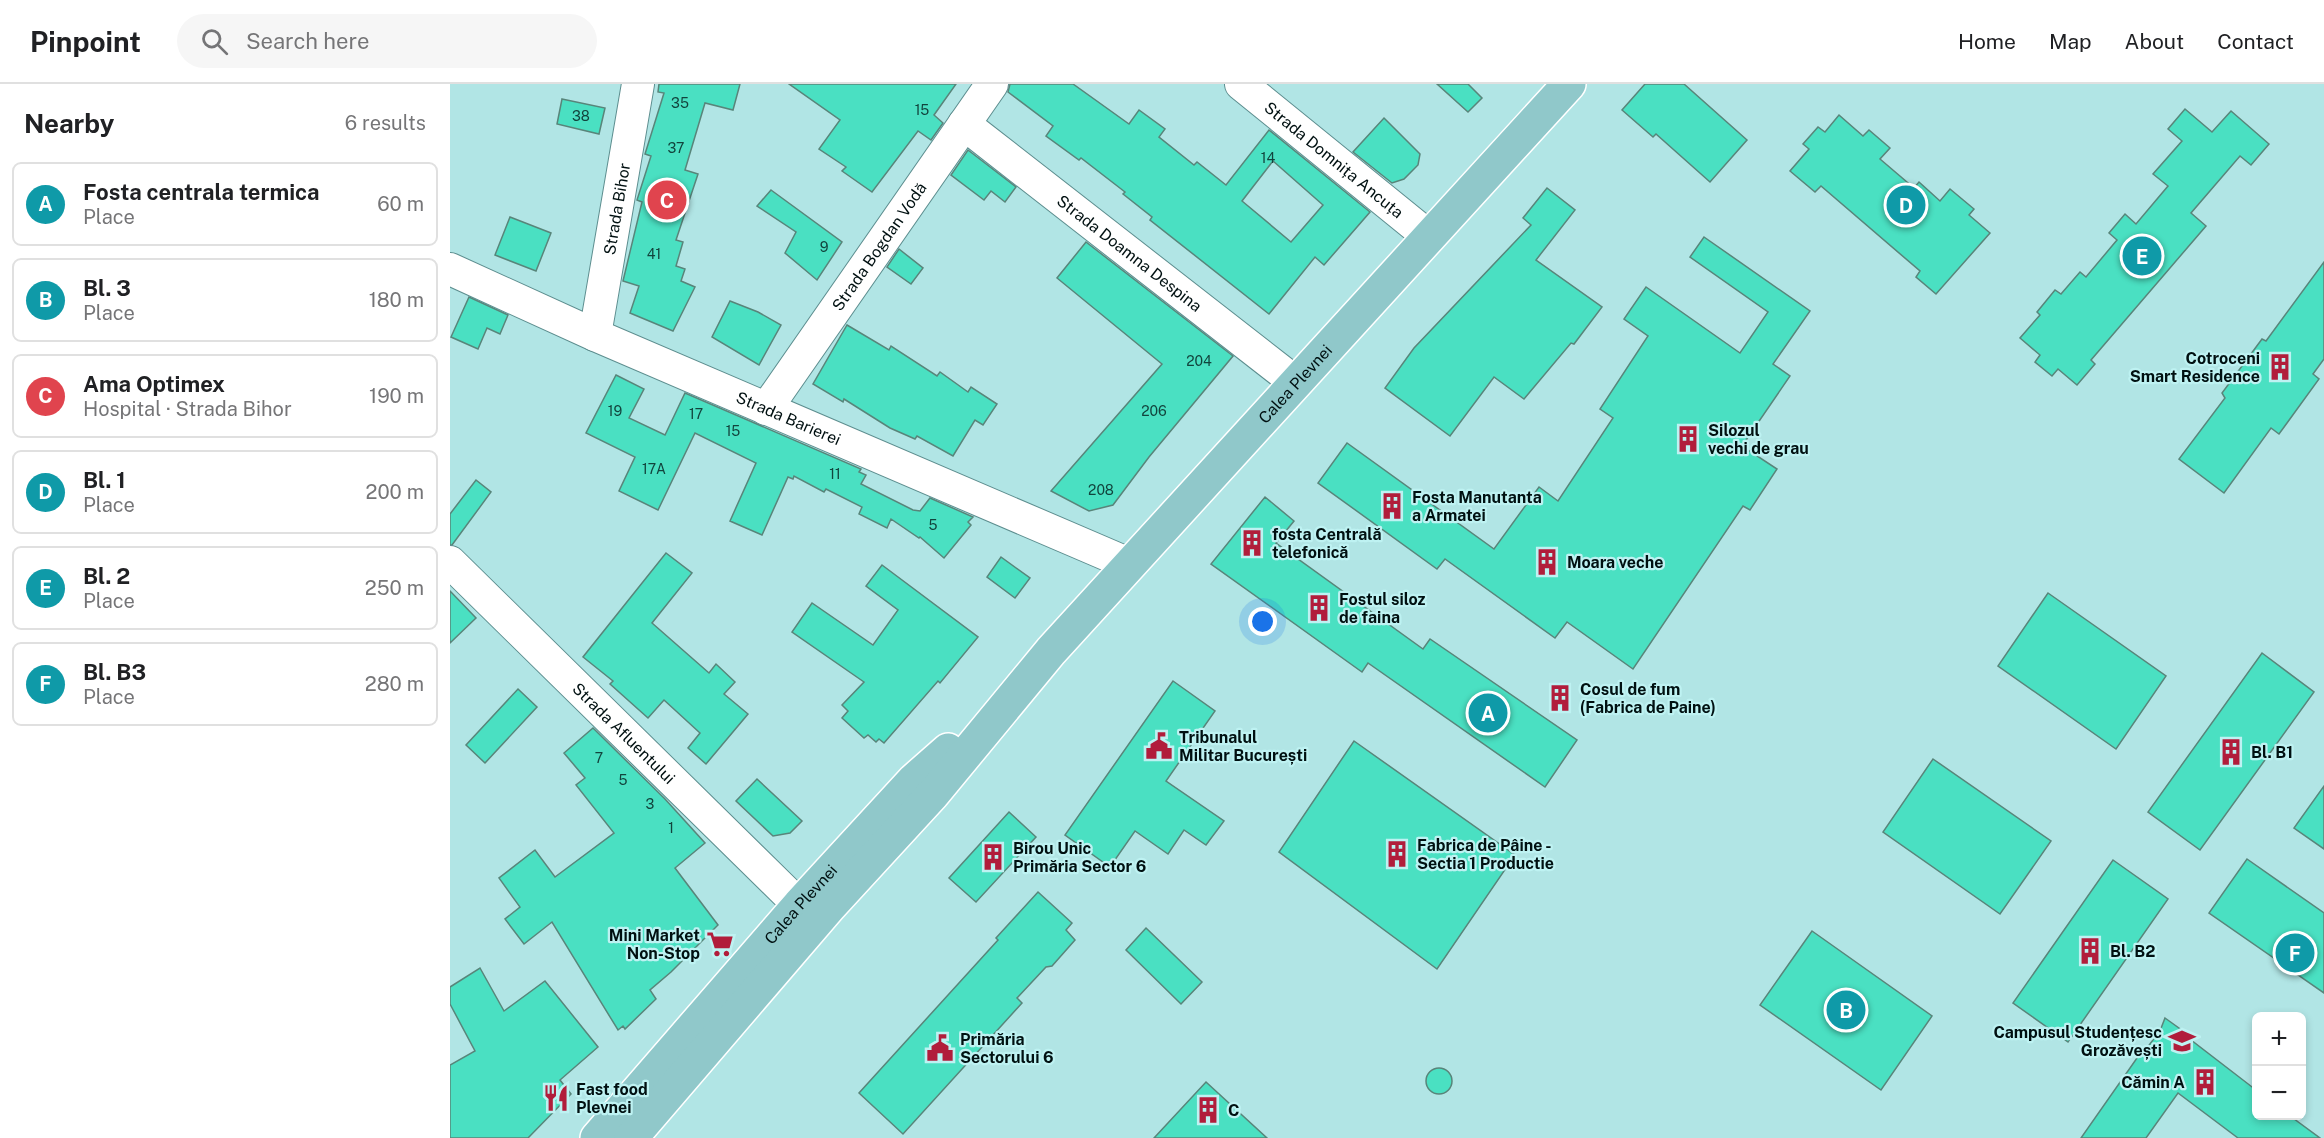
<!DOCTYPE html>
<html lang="en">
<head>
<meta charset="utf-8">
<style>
  :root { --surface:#fff; --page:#f6f6f6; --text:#202124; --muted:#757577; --line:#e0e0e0; --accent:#0b8043 }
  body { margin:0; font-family:"Public Sans",sans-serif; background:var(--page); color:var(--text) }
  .controls { position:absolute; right:18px; bottom:18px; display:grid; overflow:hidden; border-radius:9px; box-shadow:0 3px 9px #0003 }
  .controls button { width:54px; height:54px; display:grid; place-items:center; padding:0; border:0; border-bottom:2px solid var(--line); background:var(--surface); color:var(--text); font:30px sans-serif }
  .you { position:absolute; left:813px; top:538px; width:21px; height:21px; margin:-15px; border:4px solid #fff; border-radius:50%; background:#1a73e8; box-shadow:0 0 0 9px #1a73e833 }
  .badge { display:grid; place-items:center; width:39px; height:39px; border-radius:50%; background:var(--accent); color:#fff; font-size:20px; font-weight:700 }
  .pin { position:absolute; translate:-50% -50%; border:3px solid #fff; box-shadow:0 2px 6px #0006 }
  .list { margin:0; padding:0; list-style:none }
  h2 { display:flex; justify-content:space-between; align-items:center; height:78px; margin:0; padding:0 24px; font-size:26px }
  h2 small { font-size:20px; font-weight:400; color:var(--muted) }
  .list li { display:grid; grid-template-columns:39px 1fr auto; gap:18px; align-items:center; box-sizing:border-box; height:84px; margin:0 12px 12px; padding:0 12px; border:2px solid var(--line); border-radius:9px }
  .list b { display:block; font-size:22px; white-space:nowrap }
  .list p { margin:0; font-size:20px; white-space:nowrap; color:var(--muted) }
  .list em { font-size:20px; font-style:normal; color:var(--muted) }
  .icon { flex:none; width:33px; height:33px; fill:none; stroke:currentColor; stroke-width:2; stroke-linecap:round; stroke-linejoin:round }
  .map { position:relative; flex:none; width:1874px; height:1054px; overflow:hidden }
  header { display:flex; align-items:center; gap:36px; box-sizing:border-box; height:84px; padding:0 30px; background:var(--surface); border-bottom:2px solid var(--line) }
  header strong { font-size:28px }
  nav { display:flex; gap:33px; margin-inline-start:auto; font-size:21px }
  .search { width:420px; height:54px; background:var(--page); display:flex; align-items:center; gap:15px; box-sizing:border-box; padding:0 21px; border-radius:33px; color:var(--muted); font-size:22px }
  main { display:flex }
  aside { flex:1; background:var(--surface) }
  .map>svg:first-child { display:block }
  .building { fill:#4ae0c2; stroke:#58857a; stroke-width:1.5; fill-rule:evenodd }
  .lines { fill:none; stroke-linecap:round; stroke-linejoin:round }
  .minor-casing { stroke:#5d8e8f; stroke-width:34 }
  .major-casing { stroke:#fff; stroke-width:36 }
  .minor { stroke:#fff; stroke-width:32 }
  .major { stroke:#90c8ca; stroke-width:33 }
  .labels { text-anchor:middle; stroke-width:4.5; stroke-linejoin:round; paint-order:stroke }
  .number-label { font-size:14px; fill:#12443d }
  .street-label { font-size:16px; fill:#001011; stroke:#bef2f2 }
  .poi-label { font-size:16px; font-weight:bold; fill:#001011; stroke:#bef2f2; text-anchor:start }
</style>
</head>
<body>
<header>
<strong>Pinpoint</strong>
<div class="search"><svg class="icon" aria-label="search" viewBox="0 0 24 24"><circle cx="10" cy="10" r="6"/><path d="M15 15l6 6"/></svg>Search here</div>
<nav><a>Home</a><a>Map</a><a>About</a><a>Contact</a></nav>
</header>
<main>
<aside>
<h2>Nearby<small>6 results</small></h2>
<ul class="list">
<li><span class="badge" style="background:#0f9aa8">A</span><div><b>Fosta centrala termica</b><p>Place</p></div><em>60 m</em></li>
<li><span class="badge" style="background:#0f9aa8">B</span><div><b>Bl. 3</b><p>Place</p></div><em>180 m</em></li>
<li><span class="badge" style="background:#e0444e">C</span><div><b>Ama Optimex</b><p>Hospital · Strada Bihor</p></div><em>190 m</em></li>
<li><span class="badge" style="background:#0f9aa8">D</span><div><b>Bl. 1</b><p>Place</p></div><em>200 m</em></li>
<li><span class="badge" style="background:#0f9aa8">E</span><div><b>Bl. 2</b><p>Place</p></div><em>250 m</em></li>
<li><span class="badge" style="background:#0f9aa8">F</span><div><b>Bl. B3</b><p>Place</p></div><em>280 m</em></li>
</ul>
</aside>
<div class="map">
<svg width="1874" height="1054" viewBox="0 0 1874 1054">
  <rect width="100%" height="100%" fill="#b1e5e5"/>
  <g class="building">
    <polygon points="209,0 290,0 283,26 255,19 235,86 248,90 226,156 233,158 226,182 235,185 231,197 245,203 223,247 180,229 189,202 173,197 192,118 187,116 201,72 195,70 214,9 208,8"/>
    <polygon points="339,0 506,0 484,31 493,39 481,56 468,47 422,108 392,87 396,83 369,65 390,36"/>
    <path d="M560,0H623L679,40L689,26L715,45L709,53L744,81L747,78L776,101L819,46L920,128L874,181L865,173L819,230L700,136L702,133L673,110L675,108L631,74L629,76L596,52L603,42L558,8ZM823,77L873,121L841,158L792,117Z"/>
    <polygon points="987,0 1018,0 1032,14 1018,28"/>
    <polygon points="1195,0 1234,0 1297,56 1260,98 1206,50 1203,53 1172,26"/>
    <polygon points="112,15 155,24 149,50 107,40"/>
    <polygon points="1735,25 1762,48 1781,27 1819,60 1801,81 1790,72 1741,129 1756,142 1641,276 1645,280 1627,301 1608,285 1602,292 1585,278 1590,271 1570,254 1590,231 1587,228 1605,206 1611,210 1630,188 1636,193 1667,156 1659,149 1675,130 1686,140 1718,102 1703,90 1732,57 1718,45"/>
    <polygon points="1389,31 1413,52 1419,46 1440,64 1430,75 1464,104 1469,98 1490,117 1500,105 1524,125 1519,131 1540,149 1486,210 1466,193 1470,187 1371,102 1365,108 1340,87 1359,65 1353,60 1368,43 1375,48"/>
    <polygon points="934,34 970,70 968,81 954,95 942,99 903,68"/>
    <polygon points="518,66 566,103 555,118 541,107 534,116 501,91"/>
    <polygon points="1097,104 1125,126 1086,176 1152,223 1124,260 1121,259 1074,315 1044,293 1000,352 935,304 964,264 1081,141 1073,134"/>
    <polygon points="321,106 392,158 367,196 335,169 346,148 307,122"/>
    <polygon points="60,133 101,149 86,187 45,171"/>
    <polygon points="1254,153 1360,227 1323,280 1340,292 1292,362 1327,385 1300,426 1293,422 1183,585 1117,538 1105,554 995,475 987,485 868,399 897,359 1044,465 1089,403 1108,417 1163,334 1150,325 1198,252 1174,235 1196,203 1290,269 1318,228 1240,173"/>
    <polygon points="636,158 783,272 699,373 663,421 639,427 601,407 712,280 607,194"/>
    <polygon points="449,165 473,184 461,200 437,183"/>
    <polygon points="1874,178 1874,275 1863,290 1869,295 1829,350 1821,344 1774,409 1729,375 1775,314 1772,309 1812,255 1816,257"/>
    <polygon points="19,213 58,231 50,250 37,244 28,265 1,253"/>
    <polygon points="280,217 308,228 331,241 309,281 262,253"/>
    <polygon points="397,241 439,266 441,262 487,292 490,288 518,308 521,303 547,320 533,341 525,336 503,372 467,352 465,355 440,344 394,315 393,318 363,300"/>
    <polygon points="166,291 194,305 179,334 215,351 235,309 411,385 409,388 416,391 411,400 463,426 470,427 480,414 523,433 518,438 521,441 494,474 470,453 469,454 441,435 437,444 409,430 412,423 376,405 374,408 344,392 343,395 338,393 312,451 280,437 306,379 245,349 208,426 169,407 185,373 136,349"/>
    <polygon points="26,396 41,408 2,461 0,461 0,430"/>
    <polygon points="815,413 844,437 826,459 973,565 980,555 1127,656 1095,703 918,579 912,588 761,480"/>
    <polygon points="216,469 242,489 202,539 259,589 266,580 285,598 274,610 298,630 256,680 238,664 250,649 214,616 198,634 160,600 163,597 133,573"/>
    <polygon points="551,473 580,494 565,514 537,493"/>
    <polygon points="432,481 528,553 490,599 488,597 434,659 429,655 426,658 418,651 414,654 392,634 398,627 392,621 414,598 342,548 362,519 423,561 448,526 416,502"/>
    <polygon points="0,507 26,534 0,559"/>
    <polygon points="1598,509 1716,592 1666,665 1548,582"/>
    <polygon points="1812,569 1864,608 1750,766 1698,728"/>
    <polygon points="723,597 765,627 716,697 774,737 756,761 734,746 718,770 685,747 660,783 615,751"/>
    <polygon points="68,605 87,623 35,679 16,661"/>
    <polygon points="143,644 215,715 255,759 225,784 268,841 221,888 200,906 206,915 175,945 173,942 168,946 102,838 74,860 55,835 70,823 49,794 85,766 105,793 164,749 126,701 135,694 114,669"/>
    <polygon points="904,657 1065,771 987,885 829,768"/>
    <polygon points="1483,675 1601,757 1550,830 1433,748"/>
    <polygon points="307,695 352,737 340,749 323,752 286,717"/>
    <polygon points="1874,702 1874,765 1844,744"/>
    <polygon points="559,728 586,753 526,818 499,794"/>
    <polygon points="1797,775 1874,829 1874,909 1759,829"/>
    <polygon points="1663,776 1718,815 1618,958 1563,919"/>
    <polygon points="588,808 622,839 616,846 625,856 602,882 596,883 567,914 572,919 453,1050 409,1009 548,856 546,854"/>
    <polygon points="696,844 752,898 731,920 676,866"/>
    <polygon points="1362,847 1482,932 1431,1006 1310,921"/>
    <polygon points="30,884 54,927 95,897 148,963 110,996 121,1010 78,1054 0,1054 0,981 25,967 0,920 0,903"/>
    <polygon points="1715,934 1733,947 1732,949 1806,1006 1806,1032 1840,1032 1870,1054 1788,1054 1728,1009 1696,1054 1631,1054 1687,974 1693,969 1710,947"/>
    <circle cx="989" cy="997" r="13"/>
    <polygon points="756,998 817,1054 704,1054"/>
  </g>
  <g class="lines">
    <defs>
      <g id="minor">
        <path id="s1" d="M791,0L978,152"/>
        <path id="s2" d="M514,40L845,298"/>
        <path id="s3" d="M0,185L145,251L679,480"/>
        <path id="s4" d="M145,251L188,0"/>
        <path id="s5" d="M316,325L542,0"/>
        <path id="s6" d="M0,478L349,821"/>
      </g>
      <g id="major">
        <path id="s7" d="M147,1054L349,821L464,696L498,666"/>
        <path id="s8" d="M181,1054L380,822L483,710L601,567L1119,0"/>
      </g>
    </defs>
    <use href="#minor" class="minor-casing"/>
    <use href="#major" class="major-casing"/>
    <use href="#minor" class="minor"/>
    <use href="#major" class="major"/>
  </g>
  <defs>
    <symbol id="building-bare" viewBox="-9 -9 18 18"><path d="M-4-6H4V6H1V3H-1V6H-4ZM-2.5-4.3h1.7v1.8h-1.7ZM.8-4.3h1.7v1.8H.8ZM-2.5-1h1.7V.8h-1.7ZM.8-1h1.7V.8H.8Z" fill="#b11d3b" stroke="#bef2f2" stroke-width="2.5" paint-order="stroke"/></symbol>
    <symbol id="civic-bare" viewBox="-9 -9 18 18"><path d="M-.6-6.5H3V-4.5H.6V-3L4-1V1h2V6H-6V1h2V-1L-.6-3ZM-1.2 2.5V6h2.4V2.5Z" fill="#b11d3b" stroke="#bef2f2" stroke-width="2.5" paint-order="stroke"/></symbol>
    <symbol id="supermarket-bare" viewBox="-9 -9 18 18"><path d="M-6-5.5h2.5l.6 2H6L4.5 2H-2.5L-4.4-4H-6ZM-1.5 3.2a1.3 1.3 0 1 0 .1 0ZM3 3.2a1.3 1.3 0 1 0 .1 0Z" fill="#b11d3b" stroke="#bef2f2" stroke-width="2.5" paint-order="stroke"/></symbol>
    <symbol id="university-bare" viewBox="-9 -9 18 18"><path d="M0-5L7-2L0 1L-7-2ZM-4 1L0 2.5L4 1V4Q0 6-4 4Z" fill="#b11d3b" stroke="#bef2f2" stroke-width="2.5" paint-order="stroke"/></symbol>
    <symbol id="restaurant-bare" viewBox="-9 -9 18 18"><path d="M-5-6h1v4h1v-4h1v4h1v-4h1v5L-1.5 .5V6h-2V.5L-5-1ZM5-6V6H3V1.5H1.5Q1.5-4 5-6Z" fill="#b11d3b" stroke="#bef2f2" stroke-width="2.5" paint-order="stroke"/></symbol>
  </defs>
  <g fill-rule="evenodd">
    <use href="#building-bare" x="1811" y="264" width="38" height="38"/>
    <use href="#building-bare" x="1219" y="336" width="38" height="38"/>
    <use href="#building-bare" x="923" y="403" width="38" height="38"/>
    <use href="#building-bare" x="783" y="440" width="38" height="38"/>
    <use href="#building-bare" x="1078" y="459" width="38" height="38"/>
    <use href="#building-bare" x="850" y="505" width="38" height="38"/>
    <use href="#building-bare" x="1091" y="595" width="38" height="38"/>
    <use href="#civic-bare" x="690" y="643" width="38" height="38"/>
    <use href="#building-bare" x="1762" y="649" width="38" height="38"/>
    <use href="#building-bare" x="928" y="751" width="38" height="38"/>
    <use href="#building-bare" x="524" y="754" width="38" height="38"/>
    <use href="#supermarket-bare" x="251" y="841" width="38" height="38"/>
    <use href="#building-bare" x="1621" y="848" width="38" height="38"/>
    <use href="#university-bare" x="1713" y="938" width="38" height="38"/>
    <use href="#civic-bare" x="471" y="945" width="38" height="38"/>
    <use href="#building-bare" x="1736" y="979" width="38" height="38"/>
    <use href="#restaurant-bare" x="87" y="995" width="38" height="38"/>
    <use href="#building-bare" x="739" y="1007" width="38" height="38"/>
  </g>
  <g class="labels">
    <g class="number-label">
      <text x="230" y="24">35</text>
      <text x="472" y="31">15</text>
      <text x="131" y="37">38</text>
      <text x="226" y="69">37</text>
      <text x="818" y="79">14</text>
      <text x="374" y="168">9</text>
      <text x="204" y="175">41</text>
      <text x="749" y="282">204</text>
      <text x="165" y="332">19</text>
      <text x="704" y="332">206</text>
      <text x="246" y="335">17</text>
      <text x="283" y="352">15</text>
      <text x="204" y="390">17A</text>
      <text x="385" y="395">11</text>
      <text x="651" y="411">208</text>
      <text x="483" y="446">5</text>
      <text x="149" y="679">7</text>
      <text x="173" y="701">5</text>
      <text x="200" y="725">3</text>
      <text x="221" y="749">1</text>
    </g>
    <g class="street-label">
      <text dy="6" stroke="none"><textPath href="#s1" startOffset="120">Strada Domnița Ancuța</textPath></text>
      <text dy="6" stroke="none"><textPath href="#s4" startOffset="128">Strada Bihor</textPath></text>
      <text dy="6" stroke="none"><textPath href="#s5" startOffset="198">Strada Bogdan Vodă</textPath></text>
      <text dy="6" stroke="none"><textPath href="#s2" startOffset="210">Strada Doamna Despina</textPath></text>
      <text dy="6" stroke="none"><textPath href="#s8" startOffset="1005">Calea Plevnei</textPath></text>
      <text dy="6" stroke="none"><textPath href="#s3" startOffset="370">Strada Barierei</textPath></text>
      <text dy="6" stroke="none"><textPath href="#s6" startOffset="244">Strada Afluentului</textPath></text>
      <text dy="6" stroke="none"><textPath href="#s7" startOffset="310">Calea Plevnei</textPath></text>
    </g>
    <g class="poi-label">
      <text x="1810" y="280" text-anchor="end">Cotroceni<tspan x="1810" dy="18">Smart Residence</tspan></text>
      <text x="1258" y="352">Silozul<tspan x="1258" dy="18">vechi de grau</tspan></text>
      <text x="962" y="419">Fosta Manutanta<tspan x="962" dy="18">a Armatei</tspan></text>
      <text x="822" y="456">fosta Centrală<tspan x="822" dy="18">telefonică</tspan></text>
      <text x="1117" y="484">Moara veche</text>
      <text x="889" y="521">Fostul siloz<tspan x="889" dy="18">de faina</tspan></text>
      <text x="1130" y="611">Cosul de fum<tspan x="1130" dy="18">(Fabrica de Paine)</tspan></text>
      <text x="729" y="659">Tribunalul<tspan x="729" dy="18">Militar București</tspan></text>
      <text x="1801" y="674">Bl. B1</text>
      <text x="967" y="767">Fabrica de Pâine -<tspan x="967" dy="18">Sectia 1 Productie</tspan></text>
      <text x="563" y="770">Birou Unic<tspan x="563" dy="18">Primăria Sector 6</tspan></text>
      <text x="250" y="857" text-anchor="end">Mini Market<tspan x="250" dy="18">Non-Stop</tspan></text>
      <text x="1660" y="873">Bl. B2</text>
      <text x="1712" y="954" text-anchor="end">Campusul Studențesc<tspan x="1712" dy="18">Grozăvești</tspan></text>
      <text x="510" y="961">Primăria<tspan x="510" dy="18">Sectorului 6</tspan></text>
      <text x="1735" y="1004" text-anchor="end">Cămin A</text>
      <text x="126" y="1011">Fast food<tspan x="126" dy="18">Plevnei</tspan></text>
      <text x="778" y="1032">C</text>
    </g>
  </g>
</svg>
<div class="controls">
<button>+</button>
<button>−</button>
</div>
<div class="you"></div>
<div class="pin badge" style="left:1038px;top:629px;background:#0f9aa8">A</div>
<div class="pin badge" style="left:1396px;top:926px;background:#0f9aa8">B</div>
<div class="pin badge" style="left:217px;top:116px;background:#e0444e">C</div>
<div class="pin badge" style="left:1456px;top:121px;background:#0f9aa8">D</div>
<div class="pin badge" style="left:1692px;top:172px;background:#0f9aa8">E</div>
<div class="pin badge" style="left:1845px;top:869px;background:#0f9aa8">F</div>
</div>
</main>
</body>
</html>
